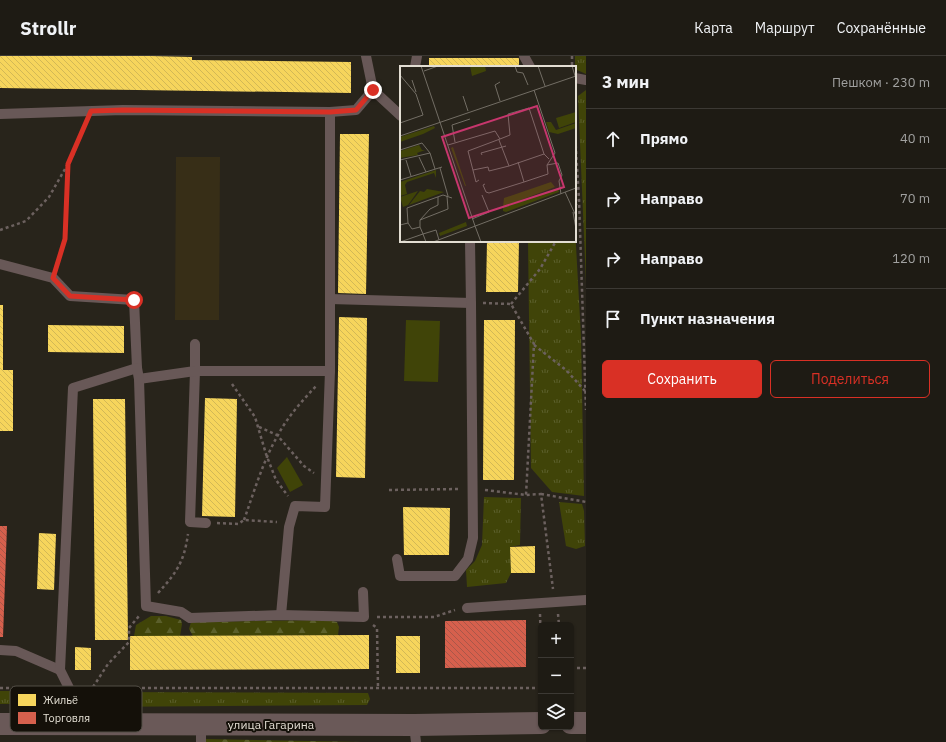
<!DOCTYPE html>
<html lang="ru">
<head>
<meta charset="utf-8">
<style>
  :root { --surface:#1e1b14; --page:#2b2822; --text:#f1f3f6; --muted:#a1a1a0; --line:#3c3934; --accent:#d93025 }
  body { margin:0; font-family:"IBM Plex Sans",sans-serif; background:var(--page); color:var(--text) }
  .controls { position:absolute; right:12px; bottom:12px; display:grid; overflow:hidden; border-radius:6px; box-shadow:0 1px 3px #0004 }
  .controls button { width:36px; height:36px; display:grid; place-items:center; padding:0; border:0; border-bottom:1px solid var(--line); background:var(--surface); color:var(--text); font:20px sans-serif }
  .stop { position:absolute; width:12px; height:12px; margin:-9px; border:3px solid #d93025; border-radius:50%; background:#fff }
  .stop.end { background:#d93025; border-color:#fff; box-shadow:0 1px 4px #0008 }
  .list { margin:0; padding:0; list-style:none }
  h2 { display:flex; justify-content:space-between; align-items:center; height:52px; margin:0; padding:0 16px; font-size:17px }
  h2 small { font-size:13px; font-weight:400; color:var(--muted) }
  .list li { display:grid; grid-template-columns:26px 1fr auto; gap:12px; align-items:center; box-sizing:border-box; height:60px; padding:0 16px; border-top:1px solid var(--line) }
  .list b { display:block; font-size:15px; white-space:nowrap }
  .list em { font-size:13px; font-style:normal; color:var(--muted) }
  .actions { display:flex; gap:8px; padding:12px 16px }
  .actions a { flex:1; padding:9px 0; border:1px solid var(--accent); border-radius:6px; text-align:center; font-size:14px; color:var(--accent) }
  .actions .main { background:var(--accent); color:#fff }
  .icon { flex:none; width:22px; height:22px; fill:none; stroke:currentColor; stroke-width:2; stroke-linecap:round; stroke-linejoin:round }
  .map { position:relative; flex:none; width:586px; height:686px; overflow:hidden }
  header { display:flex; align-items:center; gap:24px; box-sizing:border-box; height:56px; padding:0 20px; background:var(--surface); border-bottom:1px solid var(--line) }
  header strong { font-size:19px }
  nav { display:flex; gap:22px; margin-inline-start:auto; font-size:14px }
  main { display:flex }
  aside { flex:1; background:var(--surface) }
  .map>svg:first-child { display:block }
  .built { fill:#372e17 }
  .grass { fill:url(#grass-tufts) }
  .forest { fill:url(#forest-firs) }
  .park { fill:#404408 }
  .homes { fill:url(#homes-back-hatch) }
  .shops { fill:url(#shops-back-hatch) }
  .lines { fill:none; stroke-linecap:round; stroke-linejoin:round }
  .path { stroke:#6c615f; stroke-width:2.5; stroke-dasharray:3 3; stroke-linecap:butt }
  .lane { stroke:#685857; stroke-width:10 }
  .secondary { stroke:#6a5958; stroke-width:22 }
  .route { stroke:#d93025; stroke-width:5 }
  .labels { text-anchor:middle; stroke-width:4; stroke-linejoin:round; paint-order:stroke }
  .street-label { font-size:12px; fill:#e3ded3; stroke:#141009 }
  .inset-road { fill:none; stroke:#736e65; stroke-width:1 }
  .view { fill:#c7366d; fill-opacity:0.15; stroke:#c7366d; stroke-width:2 }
  .inset-edge { fill:none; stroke:#e3ded3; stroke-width:2 }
  .key { fill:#141009; stroke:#524e46; stroke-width:1 }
  .key-label { font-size:11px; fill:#e3ded3 }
</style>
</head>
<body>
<header>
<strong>Strollr</strong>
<nav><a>Карта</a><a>Маршрут</a><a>Сохранённые</a></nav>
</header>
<main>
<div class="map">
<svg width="586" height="686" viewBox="0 0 586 686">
  <defs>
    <pattern id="grass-tufts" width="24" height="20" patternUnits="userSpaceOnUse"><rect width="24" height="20" fill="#404408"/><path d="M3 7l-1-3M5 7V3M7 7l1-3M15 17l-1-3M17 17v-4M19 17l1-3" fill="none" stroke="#5b5f2b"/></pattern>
    <pattern id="forest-firs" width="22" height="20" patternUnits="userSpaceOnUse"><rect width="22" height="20" fill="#404408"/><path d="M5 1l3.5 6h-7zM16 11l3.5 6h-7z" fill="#5b5f2b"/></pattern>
    <pattern id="homes-back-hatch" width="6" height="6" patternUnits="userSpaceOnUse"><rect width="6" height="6" fill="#f6d55c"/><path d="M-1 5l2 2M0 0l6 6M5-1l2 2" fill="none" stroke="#d2b856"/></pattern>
    <pattern id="shops-back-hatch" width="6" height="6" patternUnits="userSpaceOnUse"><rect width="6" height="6" fill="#d6604d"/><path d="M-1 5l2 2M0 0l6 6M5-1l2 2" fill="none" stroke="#aa5749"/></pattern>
  </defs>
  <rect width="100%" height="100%" fill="#28241b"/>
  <polygon class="built" points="176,101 220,101 219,264 175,264"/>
  <g class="grass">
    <polygon points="575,0 586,0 586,18 575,13"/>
    <polygon points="586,34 586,227 578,40"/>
    <polygon points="575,172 581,280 584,440 552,436 531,412 528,185 575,185"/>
    <polygon points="484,441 521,442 520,489 510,491 511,517 506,527 467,531 466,514 475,505 482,489"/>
    <polygon points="559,446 582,448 584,455 585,490 576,493 566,490"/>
    <polygon points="0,635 29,635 49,637 45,646 39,648 0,648"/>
    <polygon points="92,636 368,637 370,643 367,649 91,651 85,648 85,640"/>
  </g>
  <g class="forest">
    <polygon points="151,560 166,560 181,564 182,568 180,580 134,580 136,569"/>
    <polygon points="328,564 337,566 339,571 338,579 193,580 189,573 191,566"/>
    <polygon points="204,683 363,686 197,686"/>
  </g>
  <g class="park">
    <polygon points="406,264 440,265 438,326 404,325"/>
    <polygon points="287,401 303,429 290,436 277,412"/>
  </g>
  <g class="homes">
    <polygon points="0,0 150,0 192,1 192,4 351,6 351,37 0,32"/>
    <rect x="429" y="2" width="90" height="9"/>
    <polygon points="340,78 369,78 366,238 338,237"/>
    <polygon points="487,185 519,185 518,236 486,236"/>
    <polygon points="0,249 3,249 3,314 13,314 13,375 0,375"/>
    <polygon points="339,261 367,262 365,422 336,421"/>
    <polygon points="484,264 515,264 514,424 483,424"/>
    <polygon points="48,269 124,270 124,297 48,296"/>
    <polygon points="205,342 237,343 235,461 202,460"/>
    <polygon points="93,343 125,343 128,584 95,584"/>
    <polygon points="403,451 450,452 449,499 404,499"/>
    <polygon points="39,477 56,478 54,534 37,533"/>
    <polygon points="535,490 535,517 511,517 510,491"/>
    <polygon points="369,579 369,613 130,614 130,580"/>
    <rect x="396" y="580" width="24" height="37"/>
    <polygon points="75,591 91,592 91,614 75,614"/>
  </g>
  <g class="shops">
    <polygon points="0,470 7,470 3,581 0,581"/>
    <polygon points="526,564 526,611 445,612 445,565"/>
  </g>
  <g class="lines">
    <g class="path">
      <polyline points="572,9 572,0"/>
      <polyline points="575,77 579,143 586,354"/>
      <polyline points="575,150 579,144"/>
      <polyline points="0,174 26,165 49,141 73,99 85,69"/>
      <polyline points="57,210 65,183 68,108"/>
      <polyline points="483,247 511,248 534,288 526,439"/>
      <polyline points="511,248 540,213 556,185"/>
      <polyline points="534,289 566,314 585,335"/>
      <polyline points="232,328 255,361 266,398 276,424 288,440"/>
      <polyline points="259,371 277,379 304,410 314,417"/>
      <polyline points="389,434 460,433"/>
      <polyline points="485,434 526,439 541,438 553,533"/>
      <polyline points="541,438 586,446"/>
      <path d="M244,464C254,436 263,405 278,379C288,360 303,344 317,329"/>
      <polyline points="217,467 238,468 244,464 277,466"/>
      <path d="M158,537C177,516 184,506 188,478"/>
      <polyline points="540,558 541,590"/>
      <polyline points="558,558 559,569"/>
      <polyline points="377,561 434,561 455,554"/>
      <polyline points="373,569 377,572 378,632"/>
      <polyline points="571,612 586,612"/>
      <polyline points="93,631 108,608 129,586 129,572 139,560"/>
      <polyline points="0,632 55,632"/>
      <polyline points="82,632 541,632"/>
      <polyline points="540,632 541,610"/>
    </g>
    <g class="lane">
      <polyline points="366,0 373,34 401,60"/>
      <polyline points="524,0 530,11"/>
      <polyline points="415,11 417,0"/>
      <polyline points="575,22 586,24"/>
      <polyline points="0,58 123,54 330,56 356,54 373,34"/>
      <polyline points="0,208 53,222 70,240 134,244 137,312"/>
      <polyline points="330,243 471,247 470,185"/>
      <polyline points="195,288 195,315 190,466 206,467"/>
      <polyline points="330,315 330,56"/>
      <polyline points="139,323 195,315 330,315 325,451 295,450 289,471 281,559"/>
      <polyline points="397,503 400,520 455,520 468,503 473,482 471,247"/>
      <polyline points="467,552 586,544"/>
      <polyline points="0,594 16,595 60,614"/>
      <polyline points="69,668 69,632 60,614 73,332 137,312 139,323 146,550 181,556 190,562 281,559 364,561 363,536"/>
      <polyline points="414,669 416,686"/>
      <polyline points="201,686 201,668"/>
    </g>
    <g class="secondary">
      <polyline points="571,667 586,667"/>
      <polyline points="0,668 414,669 541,667"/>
    </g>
  </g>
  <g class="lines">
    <polyline class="route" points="134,244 70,240 53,222 65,183 68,108 91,55 123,54 330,56 356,54 373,34"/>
  </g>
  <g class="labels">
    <g class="street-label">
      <text x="271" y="673">улица Гагарина</text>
    </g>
  </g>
  <g transform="translate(400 10)">
    <rect width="176" height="176" fill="#28241b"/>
    <path d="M85,0L86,5L72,10L70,0ZM146,56H151L156,64L176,57V62L158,68L149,66ZM34,60L35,62L23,68L0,76V71ZM19,79L22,84H25L17,87L18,89L0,92V85ZM53,81L66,120H65L51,82ZM36,104V112L34,107L7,116L5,119L7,128L0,130V116ZM151,116L155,121L103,141L104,132ZM158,122L159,126L106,146L103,145V142ZM18,125L8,139L3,141L0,131Z" fill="#404408"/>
    <path d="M66,156L67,160L40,170L39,167Z" fill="#404408"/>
    <path d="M176,46V56L159,62L156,52ZM27,123L44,126L9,139L20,125L24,126Z" fill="#404408"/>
    <path class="inset-road" d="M21,0L75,160M115,0L117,6L123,7L128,19M138,0L145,20M172,0L176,13M24,5L38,0M0,9L16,28L23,49L0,57M12,14L16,26M100,16L95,19L100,35M63,30L68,45M0,70L176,10M100,73L110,69L108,48L129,42L144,88L149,93M55,76L52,59L70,53M48,79L95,65L100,73L68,85L76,116L79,114M0,84L22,77L30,87L35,103M82,89L81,87L106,80M19,91L26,106M0,94L30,87M6,94L11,110M118,96L124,116L148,108L147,99L155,87L134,24M147,99L158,97L162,109L159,115L161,128M109,100L144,88M40,102L48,130M73,104L88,101L89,105L109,100L99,74M0,114L42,101M85,118L83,119L86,126L89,127L124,116M165,126L176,150M173,146L176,163M72,153L89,146L82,129M20,154L30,143L38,139V131M8,157L7,142L43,129L52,132M0,159L8,157L12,163L20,161L23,168L0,176M75,160L81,176M20,161V154L48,143L47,130M26,176L23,168L36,164L39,174M33,176L176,122"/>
    <path class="view" d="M137,40L164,121L69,152L42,71Z"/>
    <rect width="176" height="176" class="inset-edge"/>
  </g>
  <rect x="10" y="630" width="132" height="46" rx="6" class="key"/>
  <rect x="18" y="638" width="18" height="12" fill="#f6d55c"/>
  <rect x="18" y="656" width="18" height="12" fill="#d6604d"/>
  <g class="key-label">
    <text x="43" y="648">Жильё</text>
    <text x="43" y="666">Торговля</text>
  </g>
</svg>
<div class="controls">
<button>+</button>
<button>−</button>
<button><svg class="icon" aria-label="layers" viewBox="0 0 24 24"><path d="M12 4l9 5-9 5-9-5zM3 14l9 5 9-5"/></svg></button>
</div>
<div class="stop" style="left:134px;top:244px"></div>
<div class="stop end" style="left:373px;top:34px"></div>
</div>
<aside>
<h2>3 мин<small>Пешком · 230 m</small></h2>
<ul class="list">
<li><svg class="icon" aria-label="ahead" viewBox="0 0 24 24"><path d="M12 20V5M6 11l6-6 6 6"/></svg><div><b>Прямо</b></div><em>40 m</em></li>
<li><svg class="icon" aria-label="right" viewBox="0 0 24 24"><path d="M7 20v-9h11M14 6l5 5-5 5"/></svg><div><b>Направо</b></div><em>70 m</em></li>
<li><svg class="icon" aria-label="right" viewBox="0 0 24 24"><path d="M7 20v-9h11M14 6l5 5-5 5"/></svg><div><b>Направо</b></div><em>120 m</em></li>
<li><svg class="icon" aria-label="arrive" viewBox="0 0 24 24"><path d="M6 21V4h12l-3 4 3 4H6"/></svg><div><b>Пункт назначения</b></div></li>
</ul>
<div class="actions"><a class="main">Сохранить</a><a>Поделиться</a></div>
</aside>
</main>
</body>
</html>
